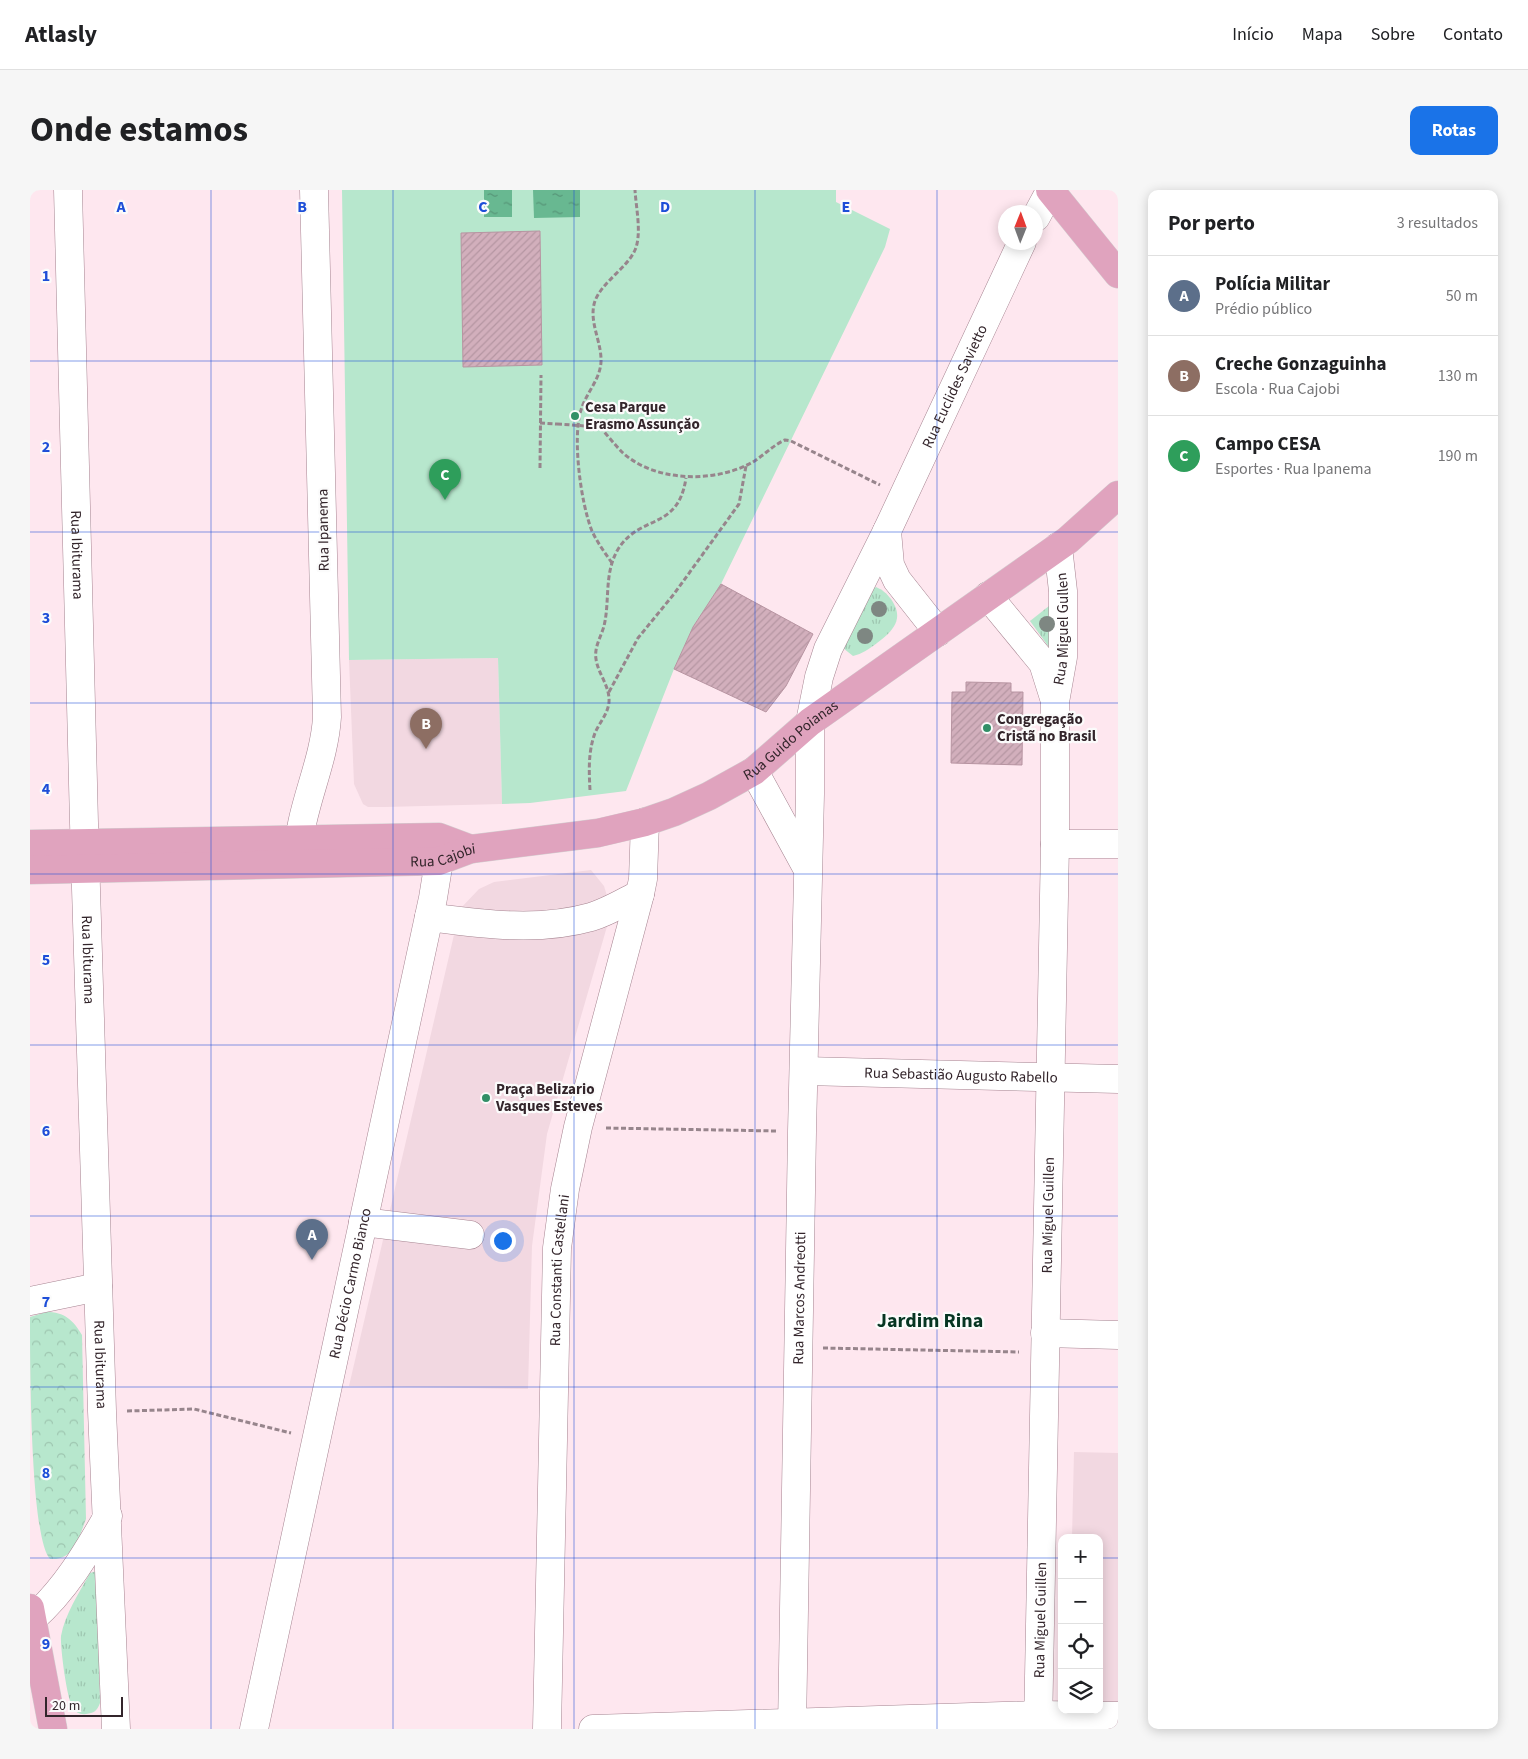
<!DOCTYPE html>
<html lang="pt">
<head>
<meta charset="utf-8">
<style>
  :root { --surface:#fff; --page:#f6f6f6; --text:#202124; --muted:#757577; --line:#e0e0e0; --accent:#1a73e8 }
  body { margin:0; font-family:"Source Sans 3",sans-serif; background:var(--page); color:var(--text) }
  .controls { position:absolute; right:15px; bottom:15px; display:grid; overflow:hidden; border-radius:10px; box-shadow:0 2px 12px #0003 }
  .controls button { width:45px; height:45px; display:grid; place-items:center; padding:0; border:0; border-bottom:1px solid var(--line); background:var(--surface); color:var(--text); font:25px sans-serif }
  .compass { position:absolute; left:968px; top:15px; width:45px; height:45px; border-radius:50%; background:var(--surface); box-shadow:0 2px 12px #0003; rotate:1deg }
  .scale { position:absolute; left:15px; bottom:12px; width:78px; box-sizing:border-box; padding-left:5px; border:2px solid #33252b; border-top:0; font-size:14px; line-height:18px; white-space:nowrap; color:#33252b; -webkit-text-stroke:4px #fbfbfb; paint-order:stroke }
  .you { position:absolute; left:472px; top:1050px; width:18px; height:18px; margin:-12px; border:4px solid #fff; border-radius:50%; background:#1a73e8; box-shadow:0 0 0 8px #1a73e833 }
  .badge { display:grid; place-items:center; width:32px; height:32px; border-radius:50%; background:var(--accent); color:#fff; font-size:16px; font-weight:700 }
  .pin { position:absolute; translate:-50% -41px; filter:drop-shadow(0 1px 2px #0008) }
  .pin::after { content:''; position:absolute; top:26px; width:18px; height:15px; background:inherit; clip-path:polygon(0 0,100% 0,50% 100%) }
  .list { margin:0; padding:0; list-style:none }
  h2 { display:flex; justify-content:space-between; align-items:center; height:65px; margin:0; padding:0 20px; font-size:21px }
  h2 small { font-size:16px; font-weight:400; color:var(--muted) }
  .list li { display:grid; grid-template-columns:32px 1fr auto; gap:15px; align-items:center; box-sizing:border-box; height:80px; padding:0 20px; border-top:1px solid var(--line) }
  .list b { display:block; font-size:19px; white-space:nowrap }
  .list p { margin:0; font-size:16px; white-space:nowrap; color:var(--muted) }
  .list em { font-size:16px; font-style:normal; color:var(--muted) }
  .icon { flex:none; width:28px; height:28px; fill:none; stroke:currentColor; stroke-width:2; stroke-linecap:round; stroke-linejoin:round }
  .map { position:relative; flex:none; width:1088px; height:1539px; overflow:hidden; border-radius:10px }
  header { display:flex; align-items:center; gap:30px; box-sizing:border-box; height:70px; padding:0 25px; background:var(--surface); border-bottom:1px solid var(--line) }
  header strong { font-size:24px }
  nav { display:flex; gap:28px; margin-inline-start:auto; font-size:18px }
  .intro { display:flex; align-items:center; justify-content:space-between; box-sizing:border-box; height:120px; padding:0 30px }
  h1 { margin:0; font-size:35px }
  .button { padding:12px 22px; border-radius:10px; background:var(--accent); color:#fff; font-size:18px; font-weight:700 }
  main { display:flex; gap:30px; padding:0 30px }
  aside { flex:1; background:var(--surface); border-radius:10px; box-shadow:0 2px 12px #0003 }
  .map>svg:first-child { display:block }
  .built { fill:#f2d8e1 }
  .grass { fill:url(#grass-tufts) }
  .forest { fill:url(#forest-crowns) }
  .garden { fill:#b7e7cd }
  .water { fill:url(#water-ripples) }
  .building { fill:url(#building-hatch); stroke:#b794a1 }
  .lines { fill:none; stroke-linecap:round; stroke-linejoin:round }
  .minor-casing { stroke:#a68491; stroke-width:29 }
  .major-casing { stroke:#d2cfd0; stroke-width:29 }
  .path { stroke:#97858c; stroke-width:3; stroke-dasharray:5 2.5; stroke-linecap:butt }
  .minor { stroke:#fff; stroke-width:28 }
  .major { stroke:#e0a3be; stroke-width:28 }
  .path-bridge { stroke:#97858c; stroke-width:3; stroke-dasharray:5 2.5; stroke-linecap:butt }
  .tree { fill:#7e8782 }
  .grid { fill:none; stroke:#1d4ed8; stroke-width:1; stroke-opacity:0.55 }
  .poi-dot { fill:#328f67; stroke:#fbfbfb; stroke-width:2 }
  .labels { text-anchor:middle; stroke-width:4.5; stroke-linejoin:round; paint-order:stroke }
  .street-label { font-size:15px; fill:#33252b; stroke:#fbfbfb }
  .poi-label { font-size:15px; font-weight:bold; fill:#33252b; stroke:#fbfbfb; text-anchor:start }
  .district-label { font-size:20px; font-weight:bold; fill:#073623; stroke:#fbfbfb }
  .grid-label { font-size:16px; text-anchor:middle; font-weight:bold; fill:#1d4ed8; stroke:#fbfbfb; stroke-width:4.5; stroke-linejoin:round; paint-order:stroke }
</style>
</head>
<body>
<header>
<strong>Atlasly</strong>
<nav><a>Início</a><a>Mapa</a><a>Sobre</a><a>Contato</a></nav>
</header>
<div class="intro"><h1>Onde estamos</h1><a class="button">Rotas</a></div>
<main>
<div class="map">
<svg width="1088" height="1539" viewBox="0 0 1088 1539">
  <defs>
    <pattern id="grass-tufts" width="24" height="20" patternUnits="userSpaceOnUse" patternTransform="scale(1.25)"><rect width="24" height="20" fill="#b7e7cd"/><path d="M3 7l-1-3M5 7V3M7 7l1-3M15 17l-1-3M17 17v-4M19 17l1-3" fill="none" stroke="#9ec6b0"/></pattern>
    <pattern id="forest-crowns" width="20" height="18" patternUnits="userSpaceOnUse" patternTransform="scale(1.25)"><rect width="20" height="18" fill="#b7e7cd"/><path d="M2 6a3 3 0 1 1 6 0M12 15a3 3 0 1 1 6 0" fill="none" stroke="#9ec6b0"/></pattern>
    <pattern id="water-ripples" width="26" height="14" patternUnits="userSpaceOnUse" patternTransform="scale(1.25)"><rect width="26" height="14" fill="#68b891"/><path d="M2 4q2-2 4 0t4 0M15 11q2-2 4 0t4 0" fill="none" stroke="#569577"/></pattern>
    <pattern id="building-hatch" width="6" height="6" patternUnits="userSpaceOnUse" patternTransform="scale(1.25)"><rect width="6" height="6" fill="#d2afbc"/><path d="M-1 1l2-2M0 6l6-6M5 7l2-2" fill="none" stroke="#b596a2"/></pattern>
  </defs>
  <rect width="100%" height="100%" fill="#fee7ef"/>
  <g class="built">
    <polygon points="468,468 472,614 355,617 338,617 333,614 324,594 319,470"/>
    <polygon points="561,680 574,696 578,709 578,733 517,944 502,1056 498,1199 319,1196 430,719 449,699 464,692"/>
    <polygon points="1044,1262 1088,1263 1088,1539 1069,1520 1069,1348 1042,1348"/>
  </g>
  <g class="grass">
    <path d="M846,397C853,400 856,403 861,409C875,429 863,441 847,453C839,459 832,464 823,466L813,458L838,402Z"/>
    <polygon points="1019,416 1021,460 1000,431"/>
    <path d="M67,1381L70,1513C67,1521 64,1523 56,1524C51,1525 46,1523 43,1518C37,1511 30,1456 31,1446C35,1424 49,1403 60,1383Z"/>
  </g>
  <path class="forest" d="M16,1122C35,1122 43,1130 52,1145L56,1329C49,1347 44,1371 20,1369C0,1348 0,1167 0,1127Z"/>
  <polygon class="garden" points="312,0 806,0 806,12 860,39 855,57 691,394 663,437 644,479 596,601 500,613 472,614 468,468 319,470"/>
  <g class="water">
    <rect x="454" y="0" width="28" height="27"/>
    <polygon points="503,0 550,0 550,27 504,28"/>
  </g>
  <g class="building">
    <polygon points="510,41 512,175 433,177 431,43"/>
    <polygon points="691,394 783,444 756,496 736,522 644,479 663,437"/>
    <polygon points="936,492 981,493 981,502 993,502 992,575 921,573 922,502 936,502"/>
  </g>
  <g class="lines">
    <defs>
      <g id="minor">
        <path id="s1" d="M38,0L54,633L72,1221L86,1539"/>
        <polyline points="1006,27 1020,1"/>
        <polyline points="857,341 860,375 867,390 908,442"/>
        <polyline points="958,406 1013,473 1024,508"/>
        <polyline points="724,581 777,678"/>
        <polyline points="1025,654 1088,654"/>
        <path d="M268,672C267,622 294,577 297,527L284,0"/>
        <path d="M399,727C453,734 508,742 561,727C578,722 594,712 610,704"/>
        <path id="s2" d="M775,881L1088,889"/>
        <polyline points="333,1032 440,1045"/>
        <polyline points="0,1111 68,1097"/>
        <polyline points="1015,1143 1088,1145"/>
        <path d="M2,1429C35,1400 56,1364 78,1326"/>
        <path id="s3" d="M224,1539L403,708L409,671V648"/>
        <path id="s4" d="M517,1539L527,1058L535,999L548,937L610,704L613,689L615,632"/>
        <polyline points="563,1539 1008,1525 1088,1526"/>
        <path id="s5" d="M762,1539L772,942L780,604V532L789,487L798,459L857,341L992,52"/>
        <path id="s6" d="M1008,1539L1025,654V512L1033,467V401L1028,357"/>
      </g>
      <g id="major">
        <polyline points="1020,0 1088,84"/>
        <polyline points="0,654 409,647 441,659"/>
        <path id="s7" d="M0,680L409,671L441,659L568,643L615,632L644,622L679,606L724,581L780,532L1038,350L1088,305"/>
        <polyline points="0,1418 23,1539"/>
      </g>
    </defs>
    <use href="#minor" class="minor-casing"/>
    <use href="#major" class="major-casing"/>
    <g class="path">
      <polyline points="510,233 527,234"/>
      <path d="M570,237C577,245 585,255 593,263C624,291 680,293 717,275C731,269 741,256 755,250L761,251L850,295"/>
      <polyline points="510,278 511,185"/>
      <path d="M582,373C575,363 567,352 562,341C551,314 542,248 551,220C556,203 570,190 571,172C572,152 558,131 565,111C572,92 597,78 605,60C612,44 606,18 605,0"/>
      <polyline points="579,502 608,448 644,404 709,314 716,276"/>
      <path d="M560,600C559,581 558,562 565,543C569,533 578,524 579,512C580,496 568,484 566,469C564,457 571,447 574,436C580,411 574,385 587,361C609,323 648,342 656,288"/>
      <polyline points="576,938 747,941"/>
      <polyline points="793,1158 989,1162"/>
      <polyline points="97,1221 164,1219 261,1243"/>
    </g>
    <use href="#minor" class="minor"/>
    <use href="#major" class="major"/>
    <polyline class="path-bridge" points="527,234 570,237"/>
  </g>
  <g class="tree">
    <circle cx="849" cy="419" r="8"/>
    <circle cx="1017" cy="434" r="8"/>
    <circle cx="835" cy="446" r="8"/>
  </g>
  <path class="grid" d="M181,0V1539M363,0V1539M544,0V1539M725,0V1539M907,0V1539M0,171H1088M0,342H1088M0,513H1088M0,684H1088M0,855H1088M0,1026H1088M0,1197H1088M0,1368H1032M1069,1368H1088"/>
  <g class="poi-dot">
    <circle cx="545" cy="226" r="5"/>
    <circle cx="957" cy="538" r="5"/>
    <circle cx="456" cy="908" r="5"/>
  </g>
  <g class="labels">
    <g class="street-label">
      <text dy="5" stroke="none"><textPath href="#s5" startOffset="1374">Rua Euclides Savietto</textPath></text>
      <text transform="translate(293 340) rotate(-91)" y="5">Rua Ipanema</text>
      <text dy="5" stroke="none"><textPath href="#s1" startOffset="365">Rua Ibiturama</textPath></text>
      <text dy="5" stroke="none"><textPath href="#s6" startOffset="1101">Rua Miguel Gullen</textPath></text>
      <text dy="5" stroke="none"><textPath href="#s7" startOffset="788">Rua Guido Poianas</textPath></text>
      <text dy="5" stroke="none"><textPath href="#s7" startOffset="414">Rua Cajobi</textPath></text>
      <text dy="5" stroke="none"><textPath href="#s1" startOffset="770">Rua Ibiturama</textPath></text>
      <text dy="5" stroke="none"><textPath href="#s2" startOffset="156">Rua Sebastião Augusto Rabello</textPath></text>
      <text dy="5" stroke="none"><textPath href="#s6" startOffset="514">Rua Miguel Guillen</textPath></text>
      <text dy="5" stroke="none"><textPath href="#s4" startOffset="459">Rua Constanti Castellani</textPath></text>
      <text dy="5" stroke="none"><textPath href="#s3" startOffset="456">Rua Décio Carmo Bianco</textPath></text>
      <text dy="5" stroke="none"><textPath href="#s5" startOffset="431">Rua Marcos Andreotti</textPath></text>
      <text dy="5" stroke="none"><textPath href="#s1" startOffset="1175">Rua Ibiturama</textPath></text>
      <text dy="5" stroke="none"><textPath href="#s6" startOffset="109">Rua Miguel Guillen</textPath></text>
    </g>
    <g class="poi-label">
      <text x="555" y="222">Cesa Parque<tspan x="555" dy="17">Erasmo Assunçăo</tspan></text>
      <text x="967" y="534">Congregação<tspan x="967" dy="17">Cristã no Brasil</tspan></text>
      <text x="466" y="904">Praça Belizario<tspan x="466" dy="17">Vasques Esteves</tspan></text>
    </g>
    <g class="district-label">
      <text x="900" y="1137">Jardim Rina</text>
    </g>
  </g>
  <g class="grid-label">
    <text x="91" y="22">A</text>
    <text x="272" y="22">B</text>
    <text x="453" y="22">C</text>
    <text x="635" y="22">D</text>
    <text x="816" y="22">E</text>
    <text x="16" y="91">1</text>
    <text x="16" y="262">2</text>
    <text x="16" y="433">3</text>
    <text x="16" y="604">4</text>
    <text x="16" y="775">5</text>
    <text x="16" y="946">6</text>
    <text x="16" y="1117">7</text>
    <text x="16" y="1288">8</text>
    <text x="16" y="1459">9</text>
  </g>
</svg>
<div class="controls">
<button>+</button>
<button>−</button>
<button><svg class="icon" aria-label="locate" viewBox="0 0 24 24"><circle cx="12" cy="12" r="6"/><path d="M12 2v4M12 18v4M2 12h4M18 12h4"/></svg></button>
<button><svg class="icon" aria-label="layers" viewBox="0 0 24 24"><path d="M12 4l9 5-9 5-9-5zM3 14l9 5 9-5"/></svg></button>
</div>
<svg class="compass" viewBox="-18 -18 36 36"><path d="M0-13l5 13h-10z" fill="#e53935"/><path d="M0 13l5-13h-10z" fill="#757577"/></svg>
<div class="scale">20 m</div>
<div class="you"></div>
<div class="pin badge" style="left:282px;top:1070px;background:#5c6f8a">A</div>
<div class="pin badge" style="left:396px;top:559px;background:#8d6e63">B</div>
<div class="pin badge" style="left:415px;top:310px;background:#2e9e5b">C</div>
</div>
<aside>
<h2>Por perto<small>3 resultados</small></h2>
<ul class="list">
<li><span class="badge" style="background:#5c6f8a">A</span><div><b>Polícia Militar</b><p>Prédio público</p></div><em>50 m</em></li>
<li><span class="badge" style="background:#8d6e63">B</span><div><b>Creche Gonzaguinha</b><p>Escola · Rua Cajobi</p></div><em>130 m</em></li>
<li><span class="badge" style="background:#2e9e5b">C</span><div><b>Campo CESA</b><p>Esportes · Rua Ipanema</p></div><em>190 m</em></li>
</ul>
</aside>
</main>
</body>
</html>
